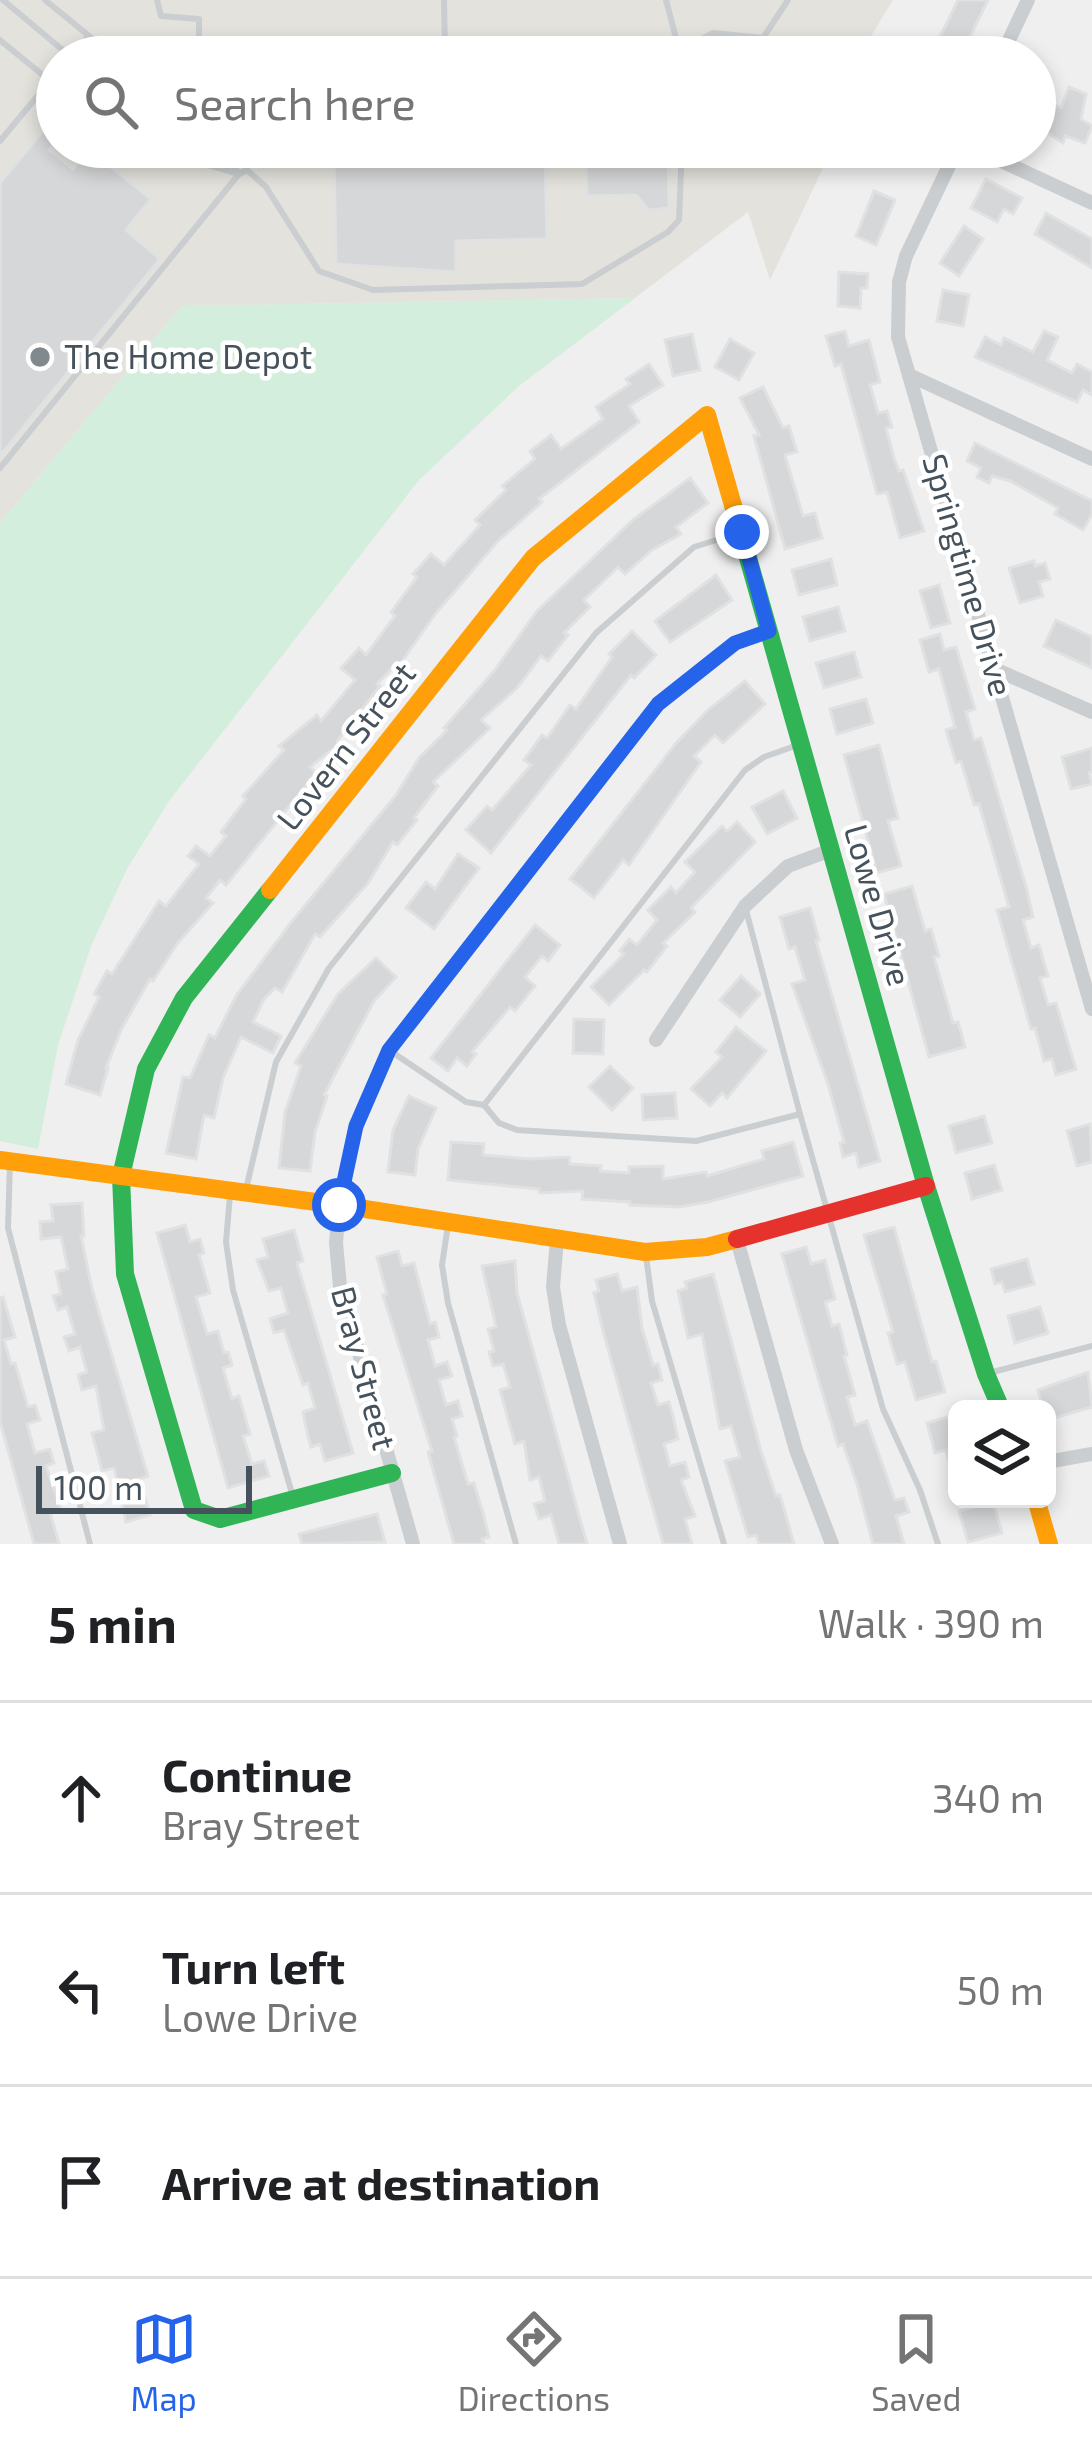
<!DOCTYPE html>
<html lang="en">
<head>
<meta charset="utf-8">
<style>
  :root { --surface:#fff; --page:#f6f6f6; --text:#202124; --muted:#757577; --line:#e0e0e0; --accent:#2563eb }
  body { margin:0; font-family:"Exo 2",sans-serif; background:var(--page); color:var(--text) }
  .controls { position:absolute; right:36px; bottom:36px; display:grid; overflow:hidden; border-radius:18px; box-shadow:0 6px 18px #0003 }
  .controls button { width:108px; height:108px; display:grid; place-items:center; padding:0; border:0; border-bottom:3px solid var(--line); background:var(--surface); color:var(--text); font:60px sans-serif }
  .scale { position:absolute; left:36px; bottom:30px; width:216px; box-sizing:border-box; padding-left:12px; border:6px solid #46525b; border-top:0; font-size:33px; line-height:42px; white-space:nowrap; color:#46525b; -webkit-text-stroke:9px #fff; paint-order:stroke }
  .stop { position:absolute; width:36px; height:36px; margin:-27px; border:9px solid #2563eb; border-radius:50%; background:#fff }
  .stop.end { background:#2563eb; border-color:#fff; box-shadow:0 3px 12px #0008 }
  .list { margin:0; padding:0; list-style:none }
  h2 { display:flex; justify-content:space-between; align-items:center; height:156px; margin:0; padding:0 48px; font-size:51px }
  h2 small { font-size:39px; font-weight:400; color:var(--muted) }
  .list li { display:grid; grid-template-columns:78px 1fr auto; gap:36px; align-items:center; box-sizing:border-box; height:192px; padding:0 48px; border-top:3px solid var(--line) }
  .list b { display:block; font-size:45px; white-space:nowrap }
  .list p { margin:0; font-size:39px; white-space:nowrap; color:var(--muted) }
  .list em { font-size:39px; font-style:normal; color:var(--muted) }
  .icon { flex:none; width:66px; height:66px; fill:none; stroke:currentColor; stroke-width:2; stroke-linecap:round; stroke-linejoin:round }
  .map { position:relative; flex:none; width:1092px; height:1544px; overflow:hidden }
  .search { position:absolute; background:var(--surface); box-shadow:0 6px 18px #0003; left:36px; right:36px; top:36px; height:132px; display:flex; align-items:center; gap:30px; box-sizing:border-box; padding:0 42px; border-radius:66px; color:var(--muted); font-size:45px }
  .sheet { height:732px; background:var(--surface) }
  nav { display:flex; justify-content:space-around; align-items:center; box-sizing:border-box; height:168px; border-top:3px solid var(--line); background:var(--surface); font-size:33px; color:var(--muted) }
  nav a { display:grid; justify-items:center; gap:6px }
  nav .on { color:var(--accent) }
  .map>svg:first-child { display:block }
  .commercial { fill:#e4e2dc }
  .green { fill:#d3eedc }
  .building { fill:#d6d7d8; stroke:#e0e1e2; stroke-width:3 }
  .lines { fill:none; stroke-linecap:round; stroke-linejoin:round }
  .lane { stroke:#caced0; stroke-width:6 }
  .street { stroke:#caced0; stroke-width:14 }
  .fast { stroke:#30b455; stroke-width:18 }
  .slow { stroke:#ff9f0a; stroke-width:18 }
  .jam { stroke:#e5322d; stroke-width:18 }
  .route { stroke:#2563eb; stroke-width:15 }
  .poi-dot { fill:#81898f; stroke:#fff; stroke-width:4.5 }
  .labels { text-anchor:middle; stroke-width:9; stroke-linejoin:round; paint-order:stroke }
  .poi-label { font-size:33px; fill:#46525b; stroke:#fff; text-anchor:start }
  .street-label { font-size:33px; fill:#46525b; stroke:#fff }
</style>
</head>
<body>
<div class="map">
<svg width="1092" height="1544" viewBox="0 0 1092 1544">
  <rect width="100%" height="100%" fill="#efefef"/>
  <polygon class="commercial" points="0,0 893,0 858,57 57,57 57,147 833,147 770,280 748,212 635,298 182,306 0,523"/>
  <polygon class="green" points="635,298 519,386 419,480 169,801 127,869 91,946 58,1045 38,1149 0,1141 0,523 182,306"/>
  <g class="building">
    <polygon points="958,0 988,0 960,57 930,57"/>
    <polygon points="1069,87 1086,94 1081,119 1092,126 1085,143 1065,136 1063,143 1035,125 1035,95 1061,108"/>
    <polygon points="57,114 57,140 49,150 73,169 89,149 151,199 126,230 160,259 0,456 0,183"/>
    <polygon points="290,147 545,147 547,239 456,241 456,272 336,264 334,159 290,161"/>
    <polygon points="585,147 668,147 669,208 649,210 636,195 587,196"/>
    <polygon points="986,179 1022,198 1013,214 1004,209 997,222 971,208"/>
    <polygon points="874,191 895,200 876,245 856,236"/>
    <polygon points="1046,213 1092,239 1092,268 1035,234"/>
    <polygon points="964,226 983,239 959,276 940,263"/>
    <polygon points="839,272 868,274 867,288 861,288 860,308 838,306"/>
    <polygon points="943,290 969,295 963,326 937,321"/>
    <polygon points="845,331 849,346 869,340 880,382 870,385 878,413 887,411 892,427 886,428 894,458 899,471 903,470 924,531 900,538 887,492 877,494 841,364 835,366 826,336"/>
    <polygon points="1044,331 1058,337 1047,360 1072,373 1077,364 1092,372 1092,395 1083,390 1077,402 975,357 985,337 1001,345 1004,338 1033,352"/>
    <polygon points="692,334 700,370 673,376 665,340"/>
    <polygon points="730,339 754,353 739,380 715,367"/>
    <polygon points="649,364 663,385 629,406 639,422 539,499 542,502 497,542 436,613 398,667 395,665 377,684 380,686 337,741 339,744 310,767 316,773 226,885 220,880 206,898 213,903 177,944 153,981 150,979 121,1030 106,1068 108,1068 100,1095 66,1084 78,1040 99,997 94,994 107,971 112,974 159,901 166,906 199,864 188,856 196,846 210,856 226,836 221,832 246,799 243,796 284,750 279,746 317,715 321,721 355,680 341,668 359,648 366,655 395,616 391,612 417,577 413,574 431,554 444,565 480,525 475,520 506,490 502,486 535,459 530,451 551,435 561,449 603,419 596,407 630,384 626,379"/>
    <polygon points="763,387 783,428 789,426 797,452 785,455 803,516 815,513 822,538 785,549 754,436 759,435 740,398"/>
    <polygon points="975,443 1092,501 1092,514 1083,530 1055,514 1058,508 1010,481 992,476 989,483 977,477 981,468 967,461"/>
    <polygon points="690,478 708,503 676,527 681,534 652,550 625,574 618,567 584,600 590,607 564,633 568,635 548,661 541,656 517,688 481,720 490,728 433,782 438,786 414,818 417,820 397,845 393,842 368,883 320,937 315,934 282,992 275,988 264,999 253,1022 281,1036 273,1053 241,1037 223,1078 214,1118 204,1115 196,1159 166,1153 183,1077 190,1078 209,1035 215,1038 236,996 289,925 396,795 419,758 447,730 444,728 494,671 537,611 634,519"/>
    <polygon points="831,559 837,585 799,595 792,570"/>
    <polygon points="1034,561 1035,566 1045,563 1050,579 1039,582 1043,596 1020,603 1009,568"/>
    <polygon points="716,575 732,600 670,642 655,621"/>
    <polygon points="939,585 950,623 931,628 920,591"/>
    <polygon points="838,607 845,631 810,641 803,617"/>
    <polygon points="1056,620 1092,637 1092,668 1044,646"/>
    <polygon points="632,631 656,655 634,678 631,675 491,853 466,830 487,806 492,810 531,765 524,760 542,735 547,738 570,705 576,709 612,657 609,654"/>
    <polygon points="940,634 944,650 956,647 975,709 966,712 974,740 981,738 1027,890 1033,917 1023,920 1031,948 1039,945 1048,976 1040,978 1048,1005 1056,1003 1076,1069 1056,1075 1052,1059 1044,1061 1035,1028 1031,1029 997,910 1009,907 979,804 974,805 961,761 956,763 946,730 955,727 939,669 929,672 920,640"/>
    <polygon points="854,652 861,677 824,688 816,663"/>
    <polygon points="745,681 765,704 723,743 715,735 694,756 701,762 629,865 623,860 594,898 570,879 677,742 709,709"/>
    <polygon points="866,699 873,723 837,734 830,709"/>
    <polygon points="879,745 898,818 888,821 901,866 877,873 844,755"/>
    <polygon points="1092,748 1092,772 1089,773 1092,784 1071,789 1062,757"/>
    <polygon points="783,791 797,818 767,834 752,807"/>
    <polygon points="737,822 755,842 691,908 695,912 663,943 667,946 647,972 644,970 609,1005 591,987 624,954 620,951 629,939 637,945 657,920 648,910 671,887 676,893 695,872 685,862 722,826 727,831"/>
    <polygon points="458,854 479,868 434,929 406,908 426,882 435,889"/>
    <polygon points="912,886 925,931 931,929 939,956 934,957 953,1023 958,1022 965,1047 929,1057 884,894"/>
    <polygon points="810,908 819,940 816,941 880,1161 859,1167 856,1153 843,1157 840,1143 844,1142 828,1084 792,984 805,980 795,947 789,949 780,917"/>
    <polygon points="535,925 560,945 548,961 542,956 525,977 535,986 515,1011 510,1007 472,1052 476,1054 467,1066 457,1058 448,1071 431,1058"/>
    <polygon points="376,958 396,977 374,1001 324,1095 327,1096 315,1132 310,1171 279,1168 285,1112 301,1066 295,1063 338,994"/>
    <polygon points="741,976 760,994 740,1017 720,1000"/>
    <polygon points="574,1019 604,1020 603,1054 573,1053"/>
    <polygon points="736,1027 766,1051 727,1098 722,1093 710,1106 691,1089 722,1057 716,1052"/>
    <polygon points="610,1066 633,1088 612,1110 589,1087"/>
    <polygon points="675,1093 677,1118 643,1120 642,1095"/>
    <polygon points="409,1096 436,1108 418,1149 415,1175 388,1172 393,1130"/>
    <polygon points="984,1116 992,1143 956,1153 949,1126"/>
    <polygon points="1090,1124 1092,1162 1077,1166 1067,1131"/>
    <polygon points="451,1142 484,1144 483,1155 530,1159 569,1157 570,1164 601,1166 600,1171 629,1173 629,1167 663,1166 663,1179 706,1172 707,1176 764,1159 762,1151 793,1142 803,1176 708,1202 679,1207 630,1205 630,1202 582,1199 583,1191 540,1193 539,1189 448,1180"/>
    <polygon points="994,1165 1002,1190 972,1199 965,1173"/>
    <polygon points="82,1203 84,1236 81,1236 92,1289 148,1476 139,1479 150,1515 126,1522 114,1468 102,1471 92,1433 104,1430 96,1386 82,1390 78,1375 87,1372 80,1347 69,1351 64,1337 75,1334 67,1307 58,1310 53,1296 61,1294 56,1272 68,1269 61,1237 41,1239 40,1222 53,1221 51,1205"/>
    <polygon points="185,1225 190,1242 200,1239 204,1253 199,1255 210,1293 196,1297 207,1334 218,1331 224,1353 228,1352 232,1365 223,1368 232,1399 239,1396 250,1434 243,1436 252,1464 264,1461 269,1476 228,1488 157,1233"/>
    <polygon points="894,1227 932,1362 936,1361 945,1392 916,1400 905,1362 897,1364 888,1333 893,1332 864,1235"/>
    <polygon points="294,1230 303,1261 297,1263 353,1453 325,1461 320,1444 311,1447 307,1432 303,1412 315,1408 308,1383 303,1385 284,1330 274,1333 270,1319 288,1313 281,1288 269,1291 257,1260 268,1257 263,1239"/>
    <polygon points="806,1247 811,1264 825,1260 829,1276 835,1299 825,1302 832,1326 839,1324 847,1355 844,1356 855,1395 847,1397 855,1425 867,1421 895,1500 904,1498 909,1512 896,1516 904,1544 873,1544 857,1484 843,1444 838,1446 782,1254"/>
    <polygon points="398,1251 402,1266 414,1263 430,1324 435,1322 439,1337 428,1340 435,1366 447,1362 452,1376 439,1380 446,1405 458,1401 462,1416 452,1419 457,1436 454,1437 468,1484 474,1483 483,1513 489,1537 482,1539 484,1544 454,1544 428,1452 432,1451 383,1295 387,1294 377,1257"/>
    <polygon points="1027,1259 1034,1284 1005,1292 1002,1282 995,1284 991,1269"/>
    <polygon points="515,1261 517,1293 587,1544 559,1544 551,1515 539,1519 534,1504 545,1501 539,1477 530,1480 524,1441 515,1444 500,1390 510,1387 503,1364 493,1366 489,1352 494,1351 488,1329 496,1327 482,1266"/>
    <polygon points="617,1274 622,1291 637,1287 642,1328 653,1365 658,1364 662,1380 651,1383 658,1405 669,1402 673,1416 678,1439 664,1444 670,1466 685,1462 689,1477 681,1480 695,1516 685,1519 692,1544 663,1544 603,1331 594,1293 599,1291 596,1280"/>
    <polygon points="713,1274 761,1451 776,1496 780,1495 794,1544 759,1544 756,1535 748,1537 725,1461 740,1457 731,1426 720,1429 702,1334 688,1338 678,1291 687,1288 685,1282"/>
    <polygon points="3,1297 15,1337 4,1340 11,1364 15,1363 28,1407 35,1405 40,1420 27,1424 35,1453 50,1449 54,1463 46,1466 61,1509 50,1512 59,1544 34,1544 0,1421 0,1298"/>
    <polygon points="1040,1307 1048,1333 1015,1343 1008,1316"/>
    <polygon points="1088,1372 1092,1407 1047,1420 1047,1409 1043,1409 1038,1390"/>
    <polygon points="957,1414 957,1478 954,1479 946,1450 935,1453 927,1423"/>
    <polygon points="993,1502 1002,1533 968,1542 959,1511"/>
    <polygon points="377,1514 385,1542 302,1544 299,1534"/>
  </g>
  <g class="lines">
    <g class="lane">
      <polyline points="3,0 71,57"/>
      <polyline points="45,0 115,57"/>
      <polyline points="157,0 161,16 199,19 199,57"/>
      <polyline points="444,0 445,50"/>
      <polyline points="666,0 681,57"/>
      <polyline points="788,0 763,38 802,57"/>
      <polyline points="0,40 50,81 0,141"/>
      <polyline points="72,57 88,36"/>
      <polyline points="239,57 445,51 680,51 713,33 763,38"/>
      <polyline points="180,147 198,162 239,174 247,170 266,187 319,271 373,290 582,284 668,232 679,220 682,147"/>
      <polyline points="222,147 237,171"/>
      <polyline points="0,468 239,174"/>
      <polyline points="795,746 764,757 745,770 484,1105 499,1123 517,1130 696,1141 800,1114 883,1409 920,1490 938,1544"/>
      <polyline points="746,910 800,1114"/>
      <polyline points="392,1052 466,1102 484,1105"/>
      <polyline points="10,1162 8,1228 90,1544"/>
      <polyline points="246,1189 276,1062 329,968 596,633 694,547 739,533"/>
      <polyline points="230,1195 226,1242 233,1290 293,1497"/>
      <polyline points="448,1225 442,1265 448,1303 516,1544"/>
      <polyline points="646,1256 652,1301 724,1544"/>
      <polyline points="989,1373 1092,1346"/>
    </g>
    <g class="street">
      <polyline points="1001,57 1028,0"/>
      <polyline points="958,147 906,256 899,282 898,337 1092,1009"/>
      <polyline points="971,147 1092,203"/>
      <polyline points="909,375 1092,459"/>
      <polyline points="997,670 1092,712"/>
      <polyline points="656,1040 745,906 788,866 831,850"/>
      <polyline points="557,1239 553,1287 559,1325 620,1544"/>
      <polyline points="737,1240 796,1450 832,1544"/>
      <polyline points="1047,1462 1092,1454"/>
      <polyline points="413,1544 340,1286 336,1243 339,1205 356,1126 389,1050 658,704 735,643 769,631"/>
    </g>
    <g class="fast">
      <polyline points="741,533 926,1186 986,1374 1001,1409"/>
      <polyline points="270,890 184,998 146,1069 121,1176 125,1274 194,1510 220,1519 392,1473"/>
    </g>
    <g class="slow">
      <polyline points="270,890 533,558 707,415 741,533"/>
      <polyline points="0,1160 339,1205 645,1252 707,1247 737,1239"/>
      <polyline points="1036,1499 1049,1544"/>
    </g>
    <polyline class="jam" points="737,1239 926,1186"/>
  </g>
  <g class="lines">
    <polyline class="route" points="339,1205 356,1126 389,1050 658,704 735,643 769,631 742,532"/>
  </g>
  <circle class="poi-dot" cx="40" cy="357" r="12"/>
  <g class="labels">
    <g class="poi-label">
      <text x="64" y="369">The Home Depot</text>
    </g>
    <g class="street-label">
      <text transform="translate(968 575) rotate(74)" y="12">Springtime Drive</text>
      <text transform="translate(346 746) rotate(-52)" y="12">Lovern Street</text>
      <text transform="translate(878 905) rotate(74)" y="12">Lowe Drive</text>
      <text transform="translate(364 1368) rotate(75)" y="12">Bray Street</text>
    </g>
  </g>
</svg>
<div class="controls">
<button><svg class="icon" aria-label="layers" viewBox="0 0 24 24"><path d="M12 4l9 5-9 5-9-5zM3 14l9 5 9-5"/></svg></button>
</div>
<div class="scale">100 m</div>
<div class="stop" style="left:339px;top:1205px"></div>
<div class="stop end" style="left:742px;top:532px"></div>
<div class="search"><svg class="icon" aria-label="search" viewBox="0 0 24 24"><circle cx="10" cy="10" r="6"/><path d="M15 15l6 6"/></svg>Search here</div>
</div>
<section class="sheet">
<h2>5 min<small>Walk · 390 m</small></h2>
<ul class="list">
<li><svg class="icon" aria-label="ahead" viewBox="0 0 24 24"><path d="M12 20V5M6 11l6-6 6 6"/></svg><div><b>Continue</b><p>Bray Street</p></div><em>340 m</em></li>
<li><svg class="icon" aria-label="left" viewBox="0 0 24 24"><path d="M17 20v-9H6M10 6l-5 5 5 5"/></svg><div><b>Turn left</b><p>Lowe Drive</p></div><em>50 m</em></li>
<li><svg class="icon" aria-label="arrive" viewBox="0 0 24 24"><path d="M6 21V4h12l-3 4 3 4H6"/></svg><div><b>Arrive at destination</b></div></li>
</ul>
</section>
<nav>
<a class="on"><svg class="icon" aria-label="map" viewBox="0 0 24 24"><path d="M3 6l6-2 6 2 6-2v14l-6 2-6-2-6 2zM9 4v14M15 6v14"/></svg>Map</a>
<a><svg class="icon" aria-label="directions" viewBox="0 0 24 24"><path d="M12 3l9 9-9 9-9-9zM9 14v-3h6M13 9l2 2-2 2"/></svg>Directions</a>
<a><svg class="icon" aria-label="saved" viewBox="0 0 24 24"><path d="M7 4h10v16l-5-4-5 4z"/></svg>Saved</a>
</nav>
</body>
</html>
